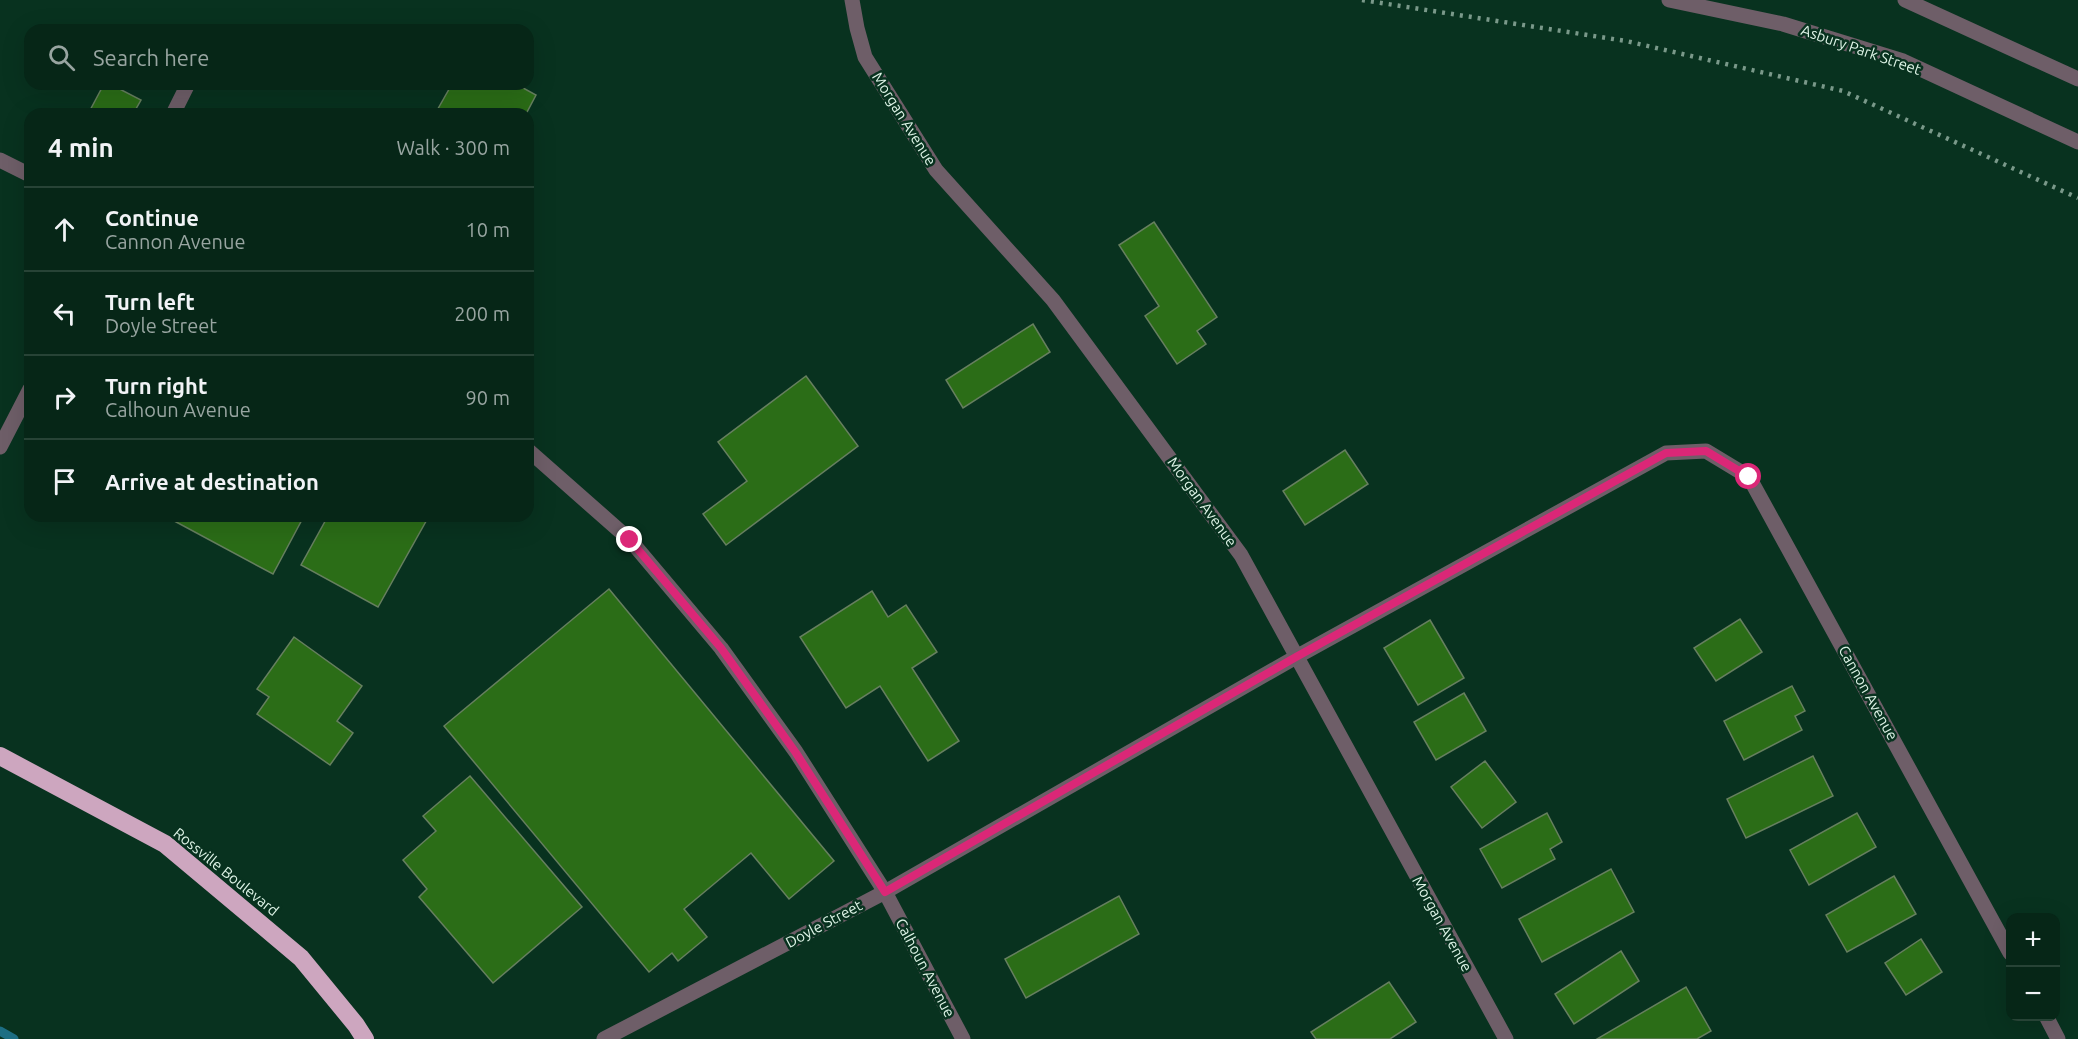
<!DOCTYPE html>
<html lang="en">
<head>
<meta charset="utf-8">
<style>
  :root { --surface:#062617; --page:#143224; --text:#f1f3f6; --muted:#98a5a1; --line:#274336 }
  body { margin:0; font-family:Ubuntu,sans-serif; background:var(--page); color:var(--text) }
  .controls { position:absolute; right:18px; bottom:18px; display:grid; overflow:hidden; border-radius:12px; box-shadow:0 6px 24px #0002 }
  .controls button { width:54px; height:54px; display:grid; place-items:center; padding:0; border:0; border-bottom:2px solid var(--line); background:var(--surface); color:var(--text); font:30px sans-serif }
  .stop { position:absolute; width:18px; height:18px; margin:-14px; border:4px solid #db2777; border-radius:50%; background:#fff }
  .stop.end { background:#db2777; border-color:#fff; box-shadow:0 2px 6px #0008 }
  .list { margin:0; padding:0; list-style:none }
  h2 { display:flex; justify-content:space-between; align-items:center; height:78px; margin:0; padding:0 24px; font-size:26px }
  h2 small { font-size:20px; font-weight:400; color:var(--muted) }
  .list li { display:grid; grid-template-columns:39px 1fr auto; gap:18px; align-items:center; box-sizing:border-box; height:84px; padding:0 24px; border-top:2px solid var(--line) }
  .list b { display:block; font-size:22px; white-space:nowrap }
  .list p { margin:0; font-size:20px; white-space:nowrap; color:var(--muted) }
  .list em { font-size:20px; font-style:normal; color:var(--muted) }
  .icon { flex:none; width:33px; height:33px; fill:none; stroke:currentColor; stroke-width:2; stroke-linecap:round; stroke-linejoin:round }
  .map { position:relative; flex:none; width:2078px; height:1039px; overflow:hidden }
  .search { position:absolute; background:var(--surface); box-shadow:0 6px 24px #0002; left:24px; top:24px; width:510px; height:66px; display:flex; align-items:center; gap:15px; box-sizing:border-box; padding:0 21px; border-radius:18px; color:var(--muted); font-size:22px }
  .panel { position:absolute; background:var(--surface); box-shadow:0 6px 24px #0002; left:24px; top:108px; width:510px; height:414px; border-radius:18px }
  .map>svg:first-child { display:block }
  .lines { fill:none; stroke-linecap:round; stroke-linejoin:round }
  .stream { stroke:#1d6e83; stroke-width:9 }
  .building { fill:#2b6d17; stroke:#667f5f; stroke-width:1.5 }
  .minor { stroke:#6e5e68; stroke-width:15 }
  .highway { stroke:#cda6bf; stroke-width:18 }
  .rail { stroke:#7a998a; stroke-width:4.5; stroke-dasharray:3 6; stroke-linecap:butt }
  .route { stroke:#db2777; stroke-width:8 }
  .labels { text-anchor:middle; stroke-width:5; stroke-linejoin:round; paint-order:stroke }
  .street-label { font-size:15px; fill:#def4e7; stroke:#08321f }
</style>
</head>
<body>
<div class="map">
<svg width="2078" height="1039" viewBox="0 0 2078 1039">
  <rect width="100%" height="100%" fill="#08321f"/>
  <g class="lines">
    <polyline class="stream" points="0,1031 14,1039"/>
  </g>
  <g class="building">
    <polygon points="104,84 110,84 141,100 133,114 88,114"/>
    <polygon points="452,84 516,84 536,95 526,114 435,114"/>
    <polygon points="1154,222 1217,317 1197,331 1206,344 1177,364 1145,316 1159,306 1119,245"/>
    <polygon points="1033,324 1050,352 963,408 946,380"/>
    <polygon points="806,376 858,446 726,545 703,514 747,481 718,442"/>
    <polygon points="1345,450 1368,484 1305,525 1283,491"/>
    <polygon points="165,516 304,516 273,574"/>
    <polygon points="328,516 429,516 378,607 301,565"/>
    <polygon points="609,589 834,861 789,899 751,853 684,909 707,937 678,961 672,953 649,972 444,726"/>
    <polygon points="872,591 888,617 906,605 937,652 912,668 959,741 928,761 880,686 846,708 800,637"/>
    <polygon points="1740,619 1762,652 1716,681 1694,648"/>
    <polygon points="1430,620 1464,678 1418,705 1384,648"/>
    <polygon points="294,637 362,686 337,721 353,733 330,765 257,714 269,697 257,689"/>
    <polygon points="1792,686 1805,711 1795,716 1802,730 1744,760 1724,721"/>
    <polygon points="1464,693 1486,731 1436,760 1414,722"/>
    <polygon points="1813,756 1833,796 1746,838 1727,799"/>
    <polygon points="1485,761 1516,802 1482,828 1451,787"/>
    <polygon points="470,776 582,907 493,983 419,897 427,889 403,860 436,831 423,816"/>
    <polygon points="1547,813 1562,842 1550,849 1555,859 1502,888 1480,849"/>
    <polygon points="1857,813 1876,847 1809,885 1790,850"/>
    <polygon points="1611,869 1634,912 1542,962 1519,919"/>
    <polygon points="1894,876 1916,914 1847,952 1826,915"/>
    <polygon points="1119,896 1139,934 1026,998 1005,959"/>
    <polygon points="1921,939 1942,972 1906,995 1885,963"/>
    <polygon points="1621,951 1639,981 1574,1024 1555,994"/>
    <polygon points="1389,982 1416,1022 1390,1039 1316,1039 1311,1032"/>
    <polygon points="1686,987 1711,1031 1697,1039 1597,1039"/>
  </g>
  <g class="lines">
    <g class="minor">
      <polyline points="852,0 857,28 865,57 936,170 1053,300 1241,555 1506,1039"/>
      <polyline points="1669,0 1783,24 1903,61 2078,142"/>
      <polyline points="1905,0 2078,79"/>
      <polyline points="173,114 188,84"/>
      <polyline points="0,160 30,175"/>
      <polyline points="0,447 30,389"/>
      <polyline points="528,450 630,540 721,648 796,752 885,892 963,1039"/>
      <polyline points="2046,1016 2058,1039"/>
      <polyline points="604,1039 885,892 1296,657 1666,453 1706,451 1749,477 2010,953"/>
    </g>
    <polyline class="highway" points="0,756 165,844 301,958 356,1025 365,1039"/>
    <polyline class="rail" points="1362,0 1626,41 1843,91 2078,198"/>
  </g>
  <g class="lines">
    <polyline class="route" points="630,540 721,648 796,753 885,892 1296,657 1666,453 1706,451 1749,477"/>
  </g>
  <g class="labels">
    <g class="street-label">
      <text transform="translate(1861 50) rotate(19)" y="5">Asbury Park Street</text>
      <text transform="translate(904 119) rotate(58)" y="5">Morgan Avenue</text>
      <text transform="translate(1202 502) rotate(54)" y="5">Morgan Avenue</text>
      <text transform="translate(1868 693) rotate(61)" y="5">Cannon Avenue</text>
      <text transform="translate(226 872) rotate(39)" y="5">Rossville Boulevard</text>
      <text transform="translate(824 924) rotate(-28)" y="5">Doyle Street</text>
      <text transform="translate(1442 924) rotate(61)" y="5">Morgan Avenue</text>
      <text transform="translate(925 968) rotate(62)" y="5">Calhoun Avenue</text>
    </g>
  </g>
</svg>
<div class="controls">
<button>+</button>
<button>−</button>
</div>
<div class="stop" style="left:1749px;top:477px"></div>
<div class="stop end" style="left:630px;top:540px"></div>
<div class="search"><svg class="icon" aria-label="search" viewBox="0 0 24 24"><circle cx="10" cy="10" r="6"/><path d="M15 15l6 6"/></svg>Search here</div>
<section class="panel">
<h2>4 min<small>Walk · 300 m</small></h2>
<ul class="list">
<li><svg class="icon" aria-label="ahead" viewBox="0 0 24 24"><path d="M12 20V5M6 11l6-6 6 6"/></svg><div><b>Continue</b><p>Cannon Avenue</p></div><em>10 m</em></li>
<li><svg class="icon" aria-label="left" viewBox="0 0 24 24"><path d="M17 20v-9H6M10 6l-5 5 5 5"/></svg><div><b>Turn left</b><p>Doyle Street</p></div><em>200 m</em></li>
<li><svg class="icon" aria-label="right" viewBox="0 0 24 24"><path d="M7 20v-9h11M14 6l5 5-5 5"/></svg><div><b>Turn right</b><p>Calhoun Avenue</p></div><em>90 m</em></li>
<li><svg class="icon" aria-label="arrive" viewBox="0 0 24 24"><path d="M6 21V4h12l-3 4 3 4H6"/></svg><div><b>Arrive at destination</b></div></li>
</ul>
</section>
</div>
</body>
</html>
